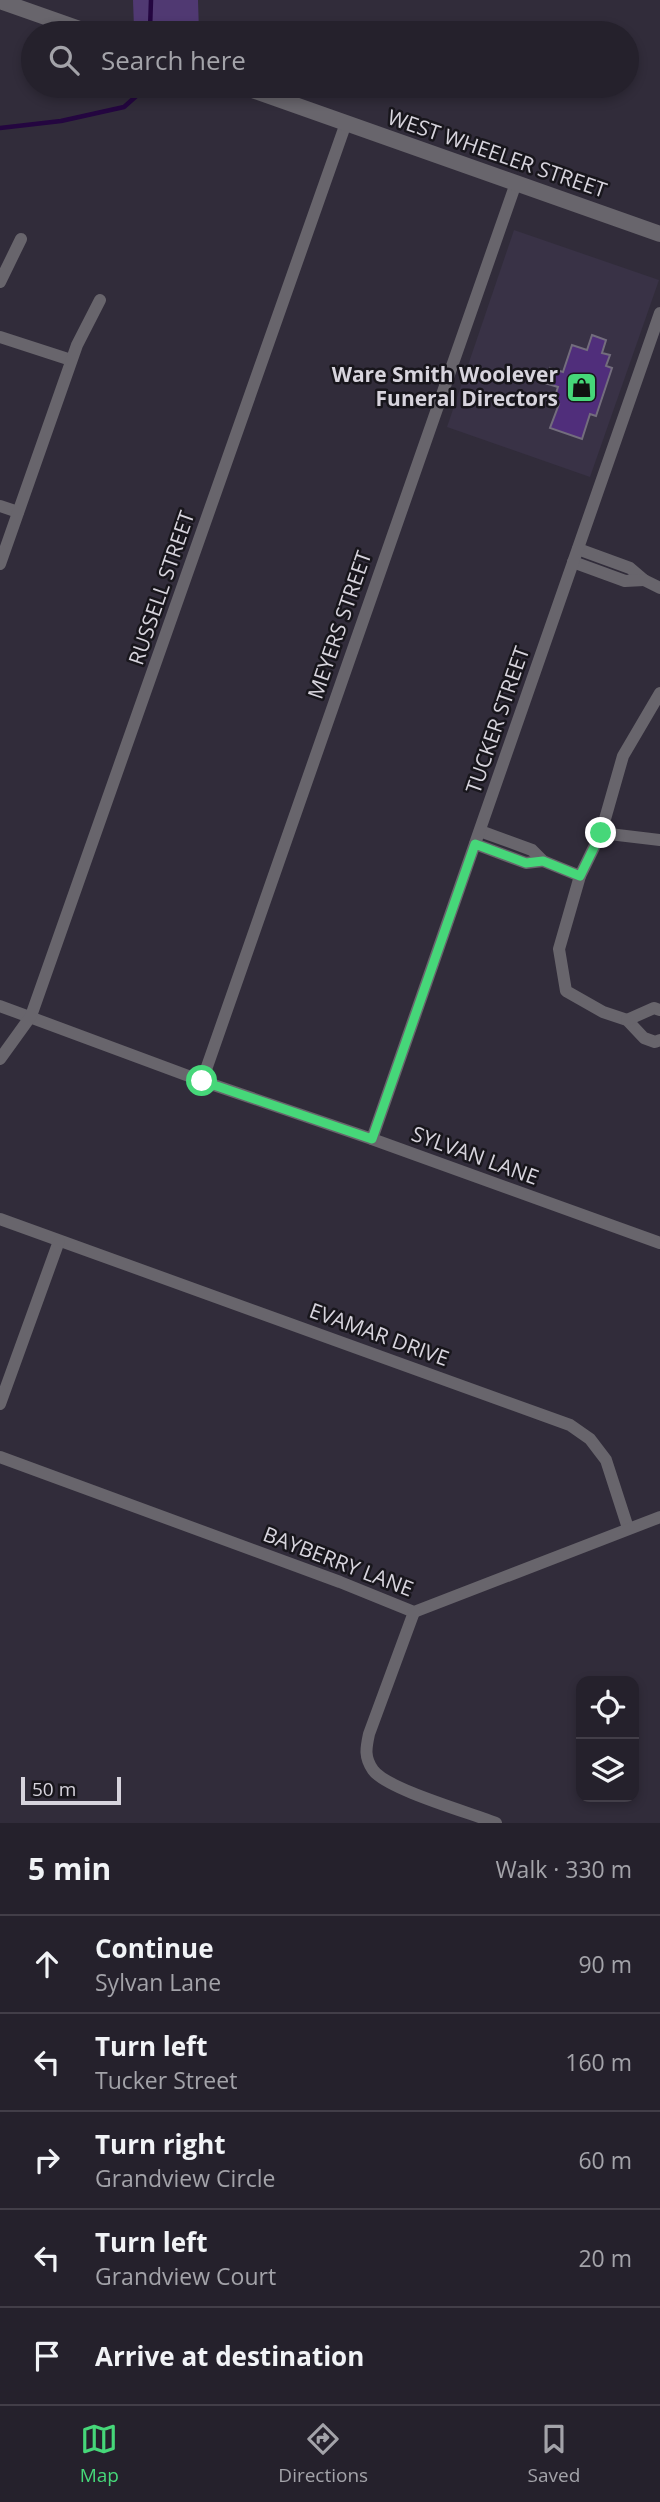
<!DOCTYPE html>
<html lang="en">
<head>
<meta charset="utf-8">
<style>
  :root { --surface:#25212c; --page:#2d2934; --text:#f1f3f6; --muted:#a3a3a9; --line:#423e48; --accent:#46d779 }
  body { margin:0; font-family:"Open Sans",sans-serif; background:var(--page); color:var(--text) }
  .controls { position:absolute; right:21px; bottom:21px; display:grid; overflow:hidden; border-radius:14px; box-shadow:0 4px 10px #0003 }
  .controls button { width:63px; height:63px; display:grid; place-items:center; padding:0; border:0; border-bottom:2px solid var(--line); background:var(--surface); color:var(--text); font:35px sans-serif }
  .scale { position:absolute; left:21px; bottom:18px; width:100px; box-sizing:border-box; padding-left:7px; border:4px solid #d7d4dd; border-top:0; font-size:19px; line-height:24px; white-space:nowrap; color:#d7d4dd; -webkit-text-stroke:5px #18161c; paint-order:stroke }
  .stop { position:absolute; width:21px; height:21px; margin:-16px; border:5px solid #46d779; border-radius:50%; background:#fff }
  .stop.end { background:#46d779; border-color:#fff; box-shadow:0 2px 7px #0008 }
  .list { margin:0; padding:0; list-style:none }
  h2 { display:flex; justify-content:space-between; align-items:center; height:91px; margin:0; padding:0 28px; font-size:30px }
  h2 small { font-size:23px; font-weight:400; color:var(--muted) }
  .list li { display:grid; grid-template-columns:46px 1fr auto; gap:21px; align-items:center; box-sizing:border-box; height:98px; padding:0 28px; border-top:2px solid var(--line) }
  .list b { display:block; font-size:26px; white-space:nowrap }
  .list p { margin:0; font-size:23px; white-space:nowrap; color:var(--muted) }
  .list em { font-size:23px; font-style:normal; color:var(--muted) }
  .icon { flex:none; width:38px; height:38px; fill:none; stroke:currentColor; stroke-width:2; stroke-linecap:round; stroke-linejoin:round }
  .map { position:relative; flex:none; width:660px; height:1823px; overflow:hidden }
  .search { position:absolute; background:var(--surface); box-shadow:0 4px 10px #0003; left:21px; right:21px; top:21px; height:77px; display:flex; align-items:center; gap:18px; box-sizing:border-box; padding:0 24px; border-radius:38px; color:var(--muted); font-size:26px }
  .sheet { height:581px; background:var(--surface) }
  nav { display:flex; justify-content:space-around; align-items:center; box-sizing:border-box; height:98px; border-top:2px solid var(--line); background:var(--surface); font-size:19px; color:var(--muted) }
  nav a { display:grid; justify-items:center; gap:4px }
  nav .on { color:var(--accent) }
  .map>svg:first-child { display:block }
  .built { fill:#393246 }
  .green { fill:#503972 }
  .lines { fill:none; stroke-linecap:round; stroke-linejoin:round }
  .stream { stroke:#240640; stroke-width:4.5 }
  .building { fill:#502e7b; stroke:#736d7d; stroke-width:2 }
  .minor { stroke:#68656c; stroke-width:12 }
  .tertiary { stroke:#68656c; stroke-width:16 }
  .route { stroke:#46d779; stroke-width:9 }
  .labels { text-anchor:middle; stroke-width:5; stroke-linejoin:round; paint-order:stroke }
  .street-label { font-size:21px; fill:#d7d4dd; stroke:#18161c }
  .poi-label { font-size:21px; font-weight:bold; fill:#d7d4dd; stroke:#18161c; text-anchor:end }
</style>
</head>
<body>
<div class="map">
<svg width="660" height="1823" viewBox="0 0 660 1823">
  <rect width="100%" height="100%" fill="#312c3a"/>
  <polygon class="built" points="514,230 659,280 590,477 447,427"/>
  <polygon class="green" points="133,0 198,0 199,33 149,33 134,28"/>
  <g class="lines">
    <g class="stream">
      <polyline points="150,29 151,0"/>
      <polyline points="0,128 61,121 124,107 142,91"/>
    </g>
  </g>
  <polygon class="building" points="592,335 606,340 602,353 610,355 606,366 612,368 596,416 590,414 582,439 550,428 559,404 553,402 558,387 545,383 550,368 563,372 572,345 587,350"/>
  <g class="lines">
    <g class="minor">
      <polyline points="0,282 21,239"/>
      <polyline points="0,337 71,360"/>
      <polyline points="0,506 18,512"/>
      <polyline points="578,549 630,568 644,580 660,588"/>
      <polyline points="573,562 625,581 644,580"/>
      <polyline points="0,564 77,345 100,300"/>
      <polyline points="660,693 623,756 601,833 580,876 559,949 566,991 603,1012 627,1020 644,1038 655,1042 660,1040"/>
      <polyline points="480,831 532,850 543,861 580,876"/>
      <polyline points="601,833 660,840"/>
      <polyline points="475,844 526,863 543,861"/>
      <polyline points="0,1006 202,1081 372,1139 660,1243"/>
      <polyline points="627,1020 654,1008 660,1010"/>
      <polyline points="0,1059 31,1016 346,123"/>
      <polyline points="202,1081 516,183"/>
      <polyline points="372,1139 660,313"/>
      <polyline points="0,1219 570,1425 590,1439 606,1460 628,1528"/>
      <polyline points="0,1404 59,1241"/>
      <polyline points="0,1457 340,1582 414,1612 660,1517"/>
      <path d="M414,1612L369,1734C366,1748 364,1757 373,1770C386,1789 471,1813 496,1823"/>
    </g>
    <g class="tertiary">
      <polyline points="0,1 91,33"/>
      <polyline points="241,86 660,234"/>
    </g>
  </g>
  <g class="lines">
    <polyline class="route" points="202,1081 372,1139 475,844 526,863 543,861 580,876 601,833"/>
  </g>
  <defs>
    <symbol id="shop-square" viewBox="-11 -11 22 22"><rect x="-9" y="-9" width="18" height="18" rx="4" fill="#46d779" stroke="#18161c"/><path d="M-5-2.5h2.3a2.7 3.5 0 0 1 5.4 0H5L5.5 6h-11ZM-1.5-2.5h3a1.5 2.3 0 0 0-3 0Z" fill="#111"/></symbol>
  </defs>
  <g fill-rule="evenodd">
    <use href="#shop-square" x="564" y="370" width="35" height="35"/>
  </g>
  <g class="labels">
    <g class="street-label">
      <text transform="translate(497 154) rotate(19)" y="7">WEST WHEELER STREET</text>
      <text transform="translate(162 588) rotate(-71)" y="7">RUSSELL STREET</text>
      <text transform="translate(340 625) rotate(-71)" y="7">MEYERS STREET</text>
      <text transform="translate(498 720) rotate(-71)" y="7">TUCKER STREET</text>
      <text transform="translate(475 1156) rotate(20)" y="7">SYLVAN LANE</text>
      <text transform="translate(379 1335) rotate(20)" y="7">EVAMAR DRIVE</text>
      <text transform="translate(338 1562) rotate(21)" y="7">BAYBERRY LANE</text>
    </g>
    <g class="poi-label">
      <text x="558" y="382">Ware Smith Woolever<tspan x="558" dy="24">Funeral Directors</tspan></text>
    </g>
  </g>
</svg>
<div class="controls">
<button><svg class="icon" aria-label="locate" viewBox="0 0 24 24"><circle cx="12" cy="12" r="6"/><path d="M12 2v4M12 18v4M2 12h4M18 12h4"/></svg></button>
<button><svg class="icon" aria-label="layers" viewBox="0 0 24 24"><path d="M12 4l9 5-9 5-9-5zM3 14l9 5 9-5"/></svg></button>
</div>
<div class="scale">50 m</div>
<div class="stop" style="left:202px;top:1081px"></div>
<div class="stop end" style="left:601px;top:833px"></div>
<div class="search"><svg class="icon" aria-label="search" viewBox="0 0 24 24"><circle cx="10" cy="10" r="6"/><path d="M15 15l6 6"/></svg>Search here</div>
</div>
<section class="sheet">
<h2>5 min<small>Walk · 330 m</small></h2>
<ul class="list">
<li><svg class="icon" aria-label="ahead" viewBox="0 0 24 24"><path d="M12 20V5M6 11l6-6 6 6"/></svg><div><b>Continue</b><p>Sylvan Lane</p></div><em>90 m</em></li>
<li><svg class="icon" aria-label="left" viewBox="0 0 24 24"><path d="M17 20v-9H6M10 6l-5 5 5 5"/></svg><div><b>Turn left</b><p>Tucker Street</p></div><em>160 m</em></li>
<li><svg class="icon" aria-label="right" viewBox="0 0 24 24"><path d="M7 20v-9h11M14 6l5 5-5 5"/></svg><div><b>Turn right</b><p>Grandview Circle</p></div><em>60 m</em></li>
<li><svg class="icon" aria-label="left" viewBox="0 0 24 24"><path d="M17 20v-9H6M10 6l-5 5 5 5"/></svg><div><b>Turn left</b><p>Grandview Court</p></div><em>20 m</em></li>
<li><svg class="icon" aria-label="arrive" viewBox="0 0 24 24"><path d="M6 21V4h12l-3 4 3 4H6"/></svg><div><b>Arrive at destination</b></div></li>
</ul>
</section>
<nav>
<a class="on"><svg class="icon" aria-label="map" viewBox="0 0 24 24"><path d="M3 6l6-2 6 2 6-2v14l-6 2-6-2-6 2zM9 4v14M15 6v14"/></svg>Map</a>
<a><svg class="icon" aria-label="directions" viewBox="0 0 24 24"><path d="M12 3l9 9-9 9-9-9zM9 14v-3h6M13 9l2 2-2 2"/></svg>Directions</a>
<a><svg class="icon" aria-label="saved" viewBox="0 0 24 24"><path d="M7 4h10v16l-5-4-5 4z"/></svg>Saved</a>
</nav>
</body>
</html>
